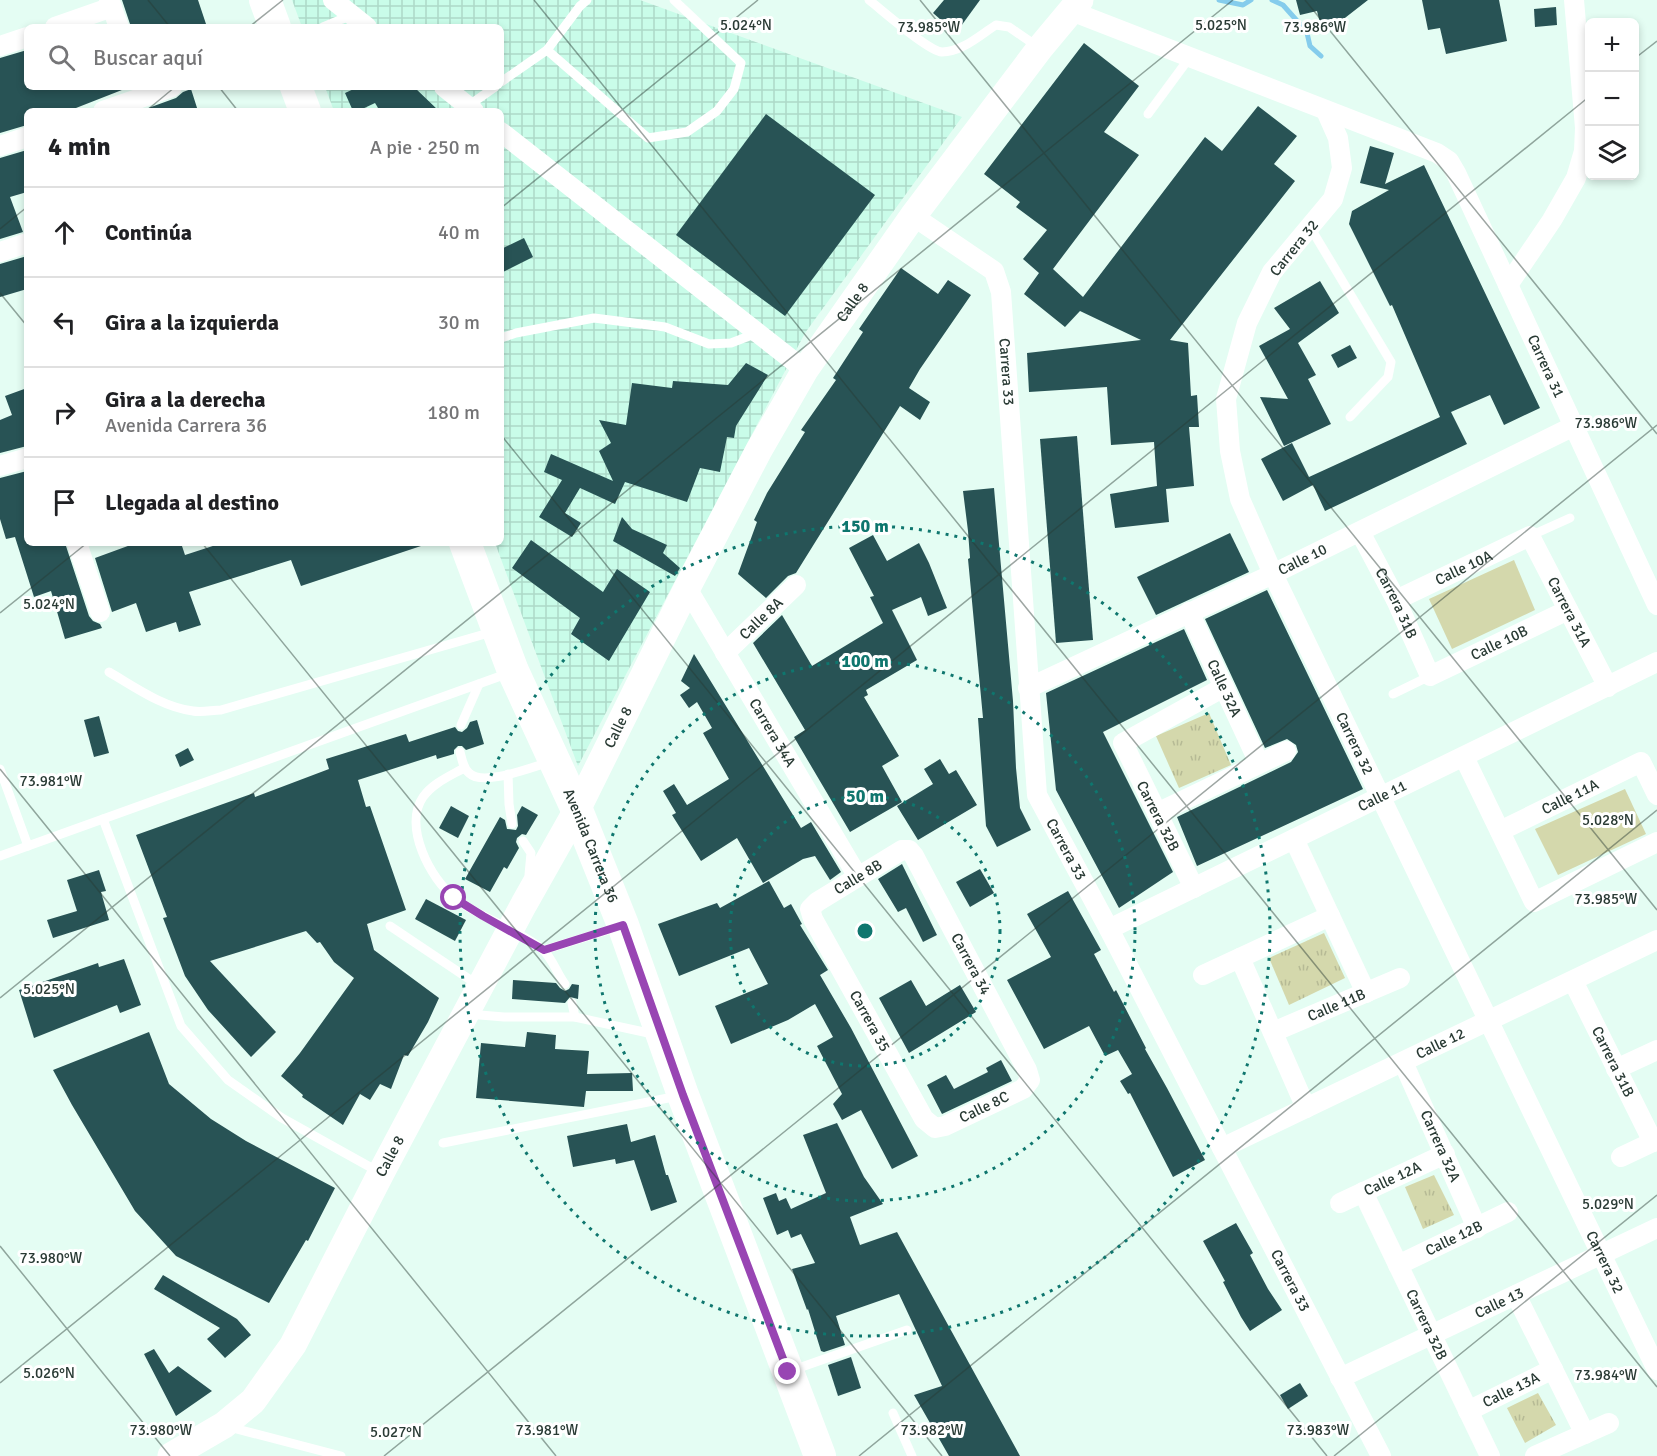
<!DOCTYPE html>
<html lang="es">
<head>
<meta charset="utf-8">
<style>
  :root { --surface:#fff; --page:#f2f2f2; --text:#202124; --muted:#757577; --line:#e0e0e0 }
  body { margin:0; font-family:Signika,sans-serif; background:var(--page); color:var(--text) }
  .controls { position:absolute; right:18px; top:18px; display:grid; overflow:hidden; border-radius:9px; box-shadow:0 3px 9px #0003 }
  .controls button { width:54px; height:54px; display:grid; place-items:center; padding:0; border:0; border-bottom:2px solid var(--line); background:var(--surface); color:var(--text); font:30px sans-serif }
  .stop { position:absolute; width:18px; height:18px; margin:-14px; border:4px solid #9845b3; border-radius:50%; background:#fff }
  .stop.end { background:#9845b3; border-color:#fff; box-shadow:0 2px 6px #0008 }
  .list { margin:0; padding:0; list-style:none }
  h2 { display:flex; justify-content:space-between; align-items:center; height:78px; margin:0; padding:0 24px; font-size:26px }
  h2 small { font-size:20px; font-weight:400; color:var(--muted) }
  .list li { display:grid; grid-template-columns:39px 1fr auto; gap:18px; align-items:center; box-sizing:border-box; height:90px; padding:0 24px; border-top:2px solid var(--line) }
  .list b { display:block; font-size:22px; white-space:nowrap }
  .list p { margin:0; font-size:20px; white-space:nowrap; color:var(--muted) }
  .list em { font-size:20px; font-style:normal; color:var(--muted) }
  .icon { flex:none; width:33px; height:33px; fill:none; stroke:currentColor; stroke-width:2; stroke-linecap:round; stroke-linejoin:round }
  .map { position:relative; flex:none; width:1657px; height:1456px; overflow:hidden }
  .search { position:absolute; background:var(--surface); box-shadow:0 3px 9px #0003; left:24px; top:24px; width:480px; height:66px; display:flex; align-items:center; gap:15px; box-sizing:border-box; padding:0 21px; border-radius:9px; color:var(--muted); font-size:22px }
  .panel { position:absolute; background:var(--surface); box-shadow:0 3px 9px #0003; left:24px; top:108px; width:480px; height:438px; border-radius:9px }
  .map>svg:first-child { display:block }
  .industrial { fill:url(#industrial-grid) }
  .grass { fill:url(#grass-tufts) }
  .pitch { fill:#d4d8ac }
  .lines { fill:none; stroke-linecap:round; stroke-linejoin:round }
  .stream { stroke:#85ccec; stroke-width:5 }
  .building { fill:#285355 }
  .lane { stroke:#fff; stroke-width:9 }
  .street { stroke:#fff; stroke-width:20 }
  .secondary { stroke:#fff; stroke-width:27 }
  .primary { stroke:#fff; stroke-width:32 }
  .route { stroke:#9845b3; stroke-width:8 }
  .ticks { fill:none; stroke:#293a34; stroke-width:1.5; stroke-opacity:0.45 }
  .ring { fill:none; stroke:#0f766e; stroke-width:3; stroke-dasharray:3 6 }
  .labels { text-anchor:middle; stroke-width:6; stroke-linejoin:round; paint-order:stroke }
  .street-label { font-size:15px; fill:#293a34; stroke:#fff }
  .ticks-label { font-size:15px; text-anchor:middle; fill:#293a34; stroke:#fff; stroke-width:6; stroke-linejoin:round; paint-order:stroke }
  .centre { fill:#0f766e; stroke:#fff; stroke-width:3 }
  .ring-label { font-size:18px; text-anchor:middle; font-weight:bold; fill:#0f766e; stroke:#fff; stroke-width:6; stroke-linejoin:round; paint-order:stroke }
</style>
</head>
<body>
<div class="map">
<svg width="1657" height="1456" viewBox="0 0 1657 1456">
  <defs>
    <pattern id="industrial-grid" width="8" height="8" patternUnits="userSpaceOnUse" patternTransform="scale(1.5)"><rect width="8" height="8" fill="#c9fce9"/><path d="M0 4h8M4 0v8" fill="none" stroke="#add9c8"/></pattern>
    <pattern id="grass-tufts" width="24" height="20" patternUnits="userSpaceOnUse" patternTransform="scale(1.5)"><rect width="24" height="20" fill="#d4d8ac"/><path d="M3 7l-1-3M5 7V3M7 7l1-3M15 17l-1-3M17 17v-4M19 17l1-3" fill="none" stroke="#b6ba95"/></pattern>
  </defs>
  <rect width="100%" height="100%" fill="#e4fdf3"/>
  <polygon class="industrial" points="292,0 640,0 962,117 805,333 578,766 495,543 501,543 501,111 334,111 325,87 501,87 501,27 302,27"/>
  <g class="grass">
    <polygon points="1209,713 1231,765 1179,788 1156,736"/>
    <polygon points="1324,933 1345,978 1289,1005 1269,958"/>
    <polygon points="1434,1175 1454,1215 1423,1229 1405,1187"/>
    <polygon points="1538,1393 1556,1425 1525,1443 1507,1408"/>
  </g>
  <g class="pitch">
    <polygon points="1514,560 1535,610 1452,649 1429,599"/>
    <polygon points="1625,789 1646,834 1558,875 1535,829"/>
  </g>
  <g class="lines">
    <g class="stream">
      <polyline points="1219,0 1243,5 1251,0"/>
      <polyline points="1272,0 1283,5 1299,23 1307,33 1310,46 1321,56"/>
    </g>
  </g>
  <g class="building">
    <polygon points="122,0 198,0 207,27 131,27"/>
    <polygon points="944,0 980,0 956,33 933,13"/>
    <polygon points="1296,0 1368,0 1323,35 1317,11 1300,15"/>
    <polygon points="1422,0 1499,0 1507,41 1446,54 1440,28 1428,30"/>
    <polygon points="1556,7 1557,25 1535,27 1534,9"/>
    <polygon points="1084,43 1139,86 1104,132 1139,155 1053,269 1083,297 1205,137 1222,151 1258,106 1297,136 1274,164 1295,181 1170,340 1188,343 1191,396 1197,395 1199,427 1189,427 1194,486 1166,489 1169,522 1115,528 1110,494 1157,486 1154,442 1111,445 1107,387 1029,392 1027,353 1141,340 1080,311 1065,327 1024,294 1039,273 1023,259 1047,230 1016,207 1020,202 984,174"/>
    <polygon points="27,50 27,87 127,88 76,108 77,111 27,111 27,125 0,133 0,58"/>
    <polygon points="358,87 414,87 439,111 380,111 375,103 358,111 353,111 345,93"/>
    <polygon points="191,89 198,111 140,111 176,98 183,92"/>
    <polygon points="766,114 875,195 785,316 676,235"/>
    <polygon points="1370,146 1394,153 1385,184 1424,165 1540,408 1504,425 1490,395 1451,412 1467,444 1325,511 1313,485 1283,501 1261,459 1292,443 1309,477 1440,417 1392,305 1390,306 1349,224 1352,211 1389,190 1360,183"/>
    <polygon points="27,150 27,192 10,197 23,232 0,239 0,158"/>
    <polygon points="524,238 533,257 501,273 501,249"/>
    <polygon points="27,256 27,289 0,297 0,264"/>
    <polygon points="901,268 938,294 948,280 971,295 920,369 909,388 930,402 920,420 900,406 796,573 788,576 766,598 738,574 757,522 754,520 767,493 805,432 801,430 836,380 833,378 863,332 859,329"/>
    <polygon points="1320,281 1339,313 1298,343 1316,375 1308,379 1331,424 1284,446 1260,397 1288,399 1259,346 1290,329 1274,308"/>
    <polygon points="1350,345 1357,358 1338,368 1331,355"/>
    <polygon points="746,363 768,375 736,426 734,438 727,437 720,472 700,468 687,502 625,482 615,504 580,488 565,513 581,523 572,537 539,517 562,480 544,472 551,454 613,481 599,451 611,443 599,420 626,425 632,383 672,388 673,381 728,385"/>
    <polygon points="27,388 27,446 0,453 0,420 12,415 5,396"/>
    <polygon points="1077,436 1093,640 1056,643 1040,439"/>
    <polygon points="27,471 27,543 65,543 89,616 93,621 100,624 102,628 65,639 51,591 34,597 15,537 6,539 0,519 0,478"/>
    <polygon points="994,488 1013,701 1016,768 1020,808 1031,830 997,847 986,826 978,718 983,718 968,559 970,558 968,531 963,491"/>
    <polygon points="622,517 632,529 667,545 663,553 680,568 675,576 613,541"/>
    <polygon points="1230,533 1249,572 1156,615 1137,577"/>
    <polygon points="873,535 887,561 919,543 929,563 947,608 928,616 921,597 892,610 917,660 866,690 868,695 864,697 899,756 882,766 902,802 850,832 794,737 805,730 753,643 782,615 812,666 883,623 870,597 874,596 849,548"/>
    <polygon points="531,540 603,592 617,569 650,592 609,661 571,634 580,618 512,568"/>
    <polygon points="136,543 181,543 185,555 222,543 420,543 421,546 301,586 291,560 189,592 201,625 179,632 176,622 146,632 136,603 112,612 95,558"/>
    <polygon points="1267,590 1363,789 1197,866 1177,817 1291,762 1298,752 1296,745 1287,739 1265,748 1205,619"/>
    <polygon points="1184,629 1207,680 1103,732 1173,872 1119,908 1056,790 1046,693"/>
    <polygon points="694,654 801,828 811,822 841,872 830,880 815,856 803,859 763,883 737,838 701,861 672,815 676,813 663,791 674,784 687,805 729,779 703,733 712,728 697,702 689,708 680,695 690,688 681,681"/>
    <polygon points="99,716 109,753 94,757 84,720"/>
    <polygon points="477,720 484,744 466,750 462,746 458,746 454,750 454,754 437,759 436,755 358,780 366,807 370,806 406,910 367,924 374,950 439,998 428,1022 408,1056 404,1055 391,1089 380,1084 370,1100 360,1094 343,1125 302,1097 303,1095 281,1076 300,1053 354,978 334,962 320,942 317,943 306,931 210,961 276,1032 251,1057 208,1010 185,976 163,918 167,917 136,835 254,793 255,797 329,769 326,759 406,734 409,742 455,727 458,731 462,732 467,728 470,722"/>
    <polygon points="188,748 194,760 180,767 175,755"/>
    <polygon points="940,759 949,774 956,770 977,805 918,840 897,806 933,784 924,769"/>
    <polygon points="451,806 469,816 458,838 439,828"/>
    <polygon points="522,806 538,815 526,835 522,834 517,838 516,842 519,848 507,869 504,867 490,892 465,879 500,817 505,820 507,829 516,830 518,826 517,815"/>
    <polygon points="902,864 937,935 923,942 906,908 898,912 878,879"/>
    <polygon points="980,869 994,893 970,907 956,882"/>
    <polygon points="99,870 106,891 101,892 109,920 53,938 47,920 77,911 67,880"/>
    <polygon points="769,881 784,908 791,904 802,924 800,925 828,970 820,975 851,1028 918,1156 892,1169 861,1110 842,1120 833,1104 842,1094 817,1046 833,1037 815,1004 788,1020 731,1044 715,1006 768,984 749,948 679,976 658,924 717,903 720,908"/>
    <polygon points="1068,891 1101,950 1094,954 1114,992 1116,990 1146,1048 1145,1049 1167,1088 1205,1160 1173,1177 1130,1093 1128,1094 1120,1081 1132,1074 1118,1050 1105,1056 1089,1026 1044,1049 1007,980 1051,957 1027,914"/>
    <polygon points="426,899 466,920 455,941 415,919"/>
    <polygon points="124,959 141,1005 120,1013 117,1005 34,1038 19,990 98,963 99,967"/>
    <polygon points="513,980 556,983 560,988 565,991 569,989 572,984 579,985 578,999 570,997 565,1003 512,999"/>
    <polygon points="911,980 926,1006 960,985 976,1012 909,1053 879,998"/>
    <polygon points="149,1032 169,1084 211,1119 246,1141 335,1188 308,1241 306,1240 269,1303 176,1256 135,1211 72,1105 53,1070"/>
    <polygon points="527,1032 556,1035 555,1049 589,1051 587,1074 632,1073 633,1091 586,1091 584,1107 476,1098 481,1043 525,1047"/>
    <polygon points="1001,1060 1012,1081 942,1114 927,1085 946,1075 954,1089 988,1072 986,1068"/>
    <polygon points="837,1123 864,1177 883,1204 850,1217 860,1245 897,1232 1020,1456 949,1456 914,1395 942,1386 899,1294 836,1316 845,1345 824,1352 821,1351 808,1309 807,1310 792,1269 815,1263 801,1234 791,1238 788,1230 777,1235 763,1198 776,1193 779,1201 786,1198 791,1209 826,1193 803,1135"/>
    <polygon points="627,1124 631,1142 655,1135 666,1175 668,1175 677,1202 651,1211 634,1160 616,1164 615,1159 573,1167 567,1136"/>
    <polygon points="1236,1223 1253,1253 1250,1255 1268,1289 1282,1310 1250,1331 1241,1317 1223,1282 1225,1281 1203,1241"/>
    <polygon points="163,1275 237,1319 251,1335 225,1358 207,1339 220,1328 154,1289"/>
    <polygon points="154,1349 169,1373 178,1366 212,1391 176,1416 144,1354"/>
    <polygon points="851,1357 861,1388 838,1396 828,1365"/>
    <polygon points="1300,1383 1308,1396 1288,1409 1280,1395"/>
  </g>
  <g class="lines">
    <g class="lane">
      <path d="M869,0C882,10 928,51 942,52C962,52 980,35 996,25L1009,27L1038,47"/>
      <polyline points="323,27 352,15"/>
      <polyline points="547,50 648,138 687,132 717,111 734,89 741,63 674,0"/>
      <polyline points="501,82 547,50 580,6 587,0"/>
      <polyline points="468,106 495,87"/>
      <polyline points="1148,114 1190,57"/>
      <polyline points="1310,227 1391,362 1388,377 1350,417"/>
      <polyline points="501,338 516,333 594,318 665,327 709,344 731,343 757,333"/>
      <polyline points="1530,536 1570,518"/>
      <path d="M109,672C135,687 162,707 193,711C202,713 212,710 221,710L492,632"/>
      <polyline points="1393,694 1430,676"/>
      <polyline points="461,725 479,684"/>
      <path d="M460,752C462,759 463,768 469,773C483,787 532,767 550,762"/>
      <path d="M464,768C450,776 433,783 423,797C403,826 430,879 455,898C481,919 518,929 542,949C552,957 557,974 565,984"/>
      <polyline points="0,769 28,846"/>
      <polyline points="508,774 509,804 512,824"/>
      <polyline points="103,819 181,1026 228,1080 282,1118 379,1172"/>
      <polyline points="523,841 531,853 529,875"/>
      <polyline points="0,856 509,673"/>
      <polyline points="390,926 478,985"/>
      <polyline points="544,950 618,927"/>
      <polyline points="572,1003 575,1017"/>
      <polyline points="468,1014 504,1017 575,1017 653,1034"/>
      <polyline points="443,1143 678,1096"/>
      <polyline points="793,1370 907,1330"/>
      <polyline points="893,1413 912,1456"/>
      <polyline points="229,1427 341,1456"/>
    </g>
    <g class="street">
      <polyline points="109,0 119,27"/>
      <polyline points="333,0 367,27"/>
      <path id="s1" d="M1071,11L1437,153L1449,161L1456,173L1657,605"/>
      <polyline points="55,27 112,7"/>
      <polyline points="0,46 27,37"/>
      <polyline points="444,87 474,111"/>
      <polyline points="103,111 172,87"/>
      <path id="s2" d="M1326,111L1338,138L1342,168L1333,199L1272,272L1247,323L1226,399L1230,451L1240,499L1273,574L1657,1370"/>
      <polyline points="501,132 805,370"/>
      <polyline points="0,146 27,137"/>
      <path id="s3" d="M913,216L994,271L1001,292L1037,795L1109,929L1381,1456"/>
      <polyline points="0,252 27,243"/>
      <polyline points="1508,285 1552,220 1576,178 1584,151 1585,128 1574,0"/>
      <polyline points="0,466 27,458"/>
      <path id="s4" d="M1360,532L1396,600L1430,676L1568,610"/>
      <polyline points="77,543 100,612"/>
      <path id="s5" d="M687,588L858,877"/>
      <path id="s6" d="M1396,600L1530,536L1608,687"/>
      <path id="s7" d="M1189,612L1259,763"/>
      <path id="s8" d="M725,653L796,585"/>
      <path id="s9" d="M1028,688L1273,574L1574,426"/>
      <polyline points="1464,757 1534,902 1657,842"/>
      <polyline points="1157,813 1286,751"/>
      <path id="s10" d="M1500,831L1641,762L1657,795"/>
      <polyline points="1294,839 1366,993"/>
      <polygon points="902,850 909,850 914,856 1027,1070 1030,1080 1023,1089 945,1126 935,1128 924,1119 813,919 810,909 817,902"/>
      <polyline points="1194,888 1123,743 1224,687"/>
      <path id="s11" d="M1109,929L1657,662"/>
      <polyline points="1240,958 1306,1108"/>
      <polyline points="1203,975 1330,916"/>
      <path id="s12" d="M1573,981L1653,1142"/>
      <path id="s13" d="M1273,1032L1400,978"/>
      <path id="s14" d="M1403,1062L1477,1228"/>
      <polyline points="1616,1069 1657,1050"/>
      <path id="s15" d="M1222,1148L1657,940"/>
      <polyline points="1621,1157 1657,1140"/>
      <path id="s16" d="M1363,1192L1490,1456"/>
      <path id="s17" d="M1340,1203L1445,1154"/>
      <path id="s18" d="M1398,1265L1508,1212"/>
      <polyline points="1516,1295 1585,1434"/>
      <path id="s19" d="M1340,1378L1657,1228"/>
      <path id="s20" d="M1468,1411L1553,1369"/>
      <polyline points="1535,1456 1609,1423"/>
    </g>
    <path class="secondary" id="s21" d="M171,1456L224,1425L253,1401L293,1345L381,1173L524,904L577,810L687,588L759,450L805,370L913,216L1040,48L1080,0"/>
    <g class="primary">
      <polyline points="265,0 275,27"/>
      <polyline points="296,87 305,111"/>
      <path id="s22" d="M465,543L513,671L577,810L623,925L683,1095L820,1456"/>
    </g>
  </g>
  <g class="lines">
    <polyline class="route" points="454,898 483,916 544,950 623,925 683,1095 788,1372"/>
  </g>
  <path class="ticks" d="M148,0L170,27M534,0L1657,1387M920,0L1657,910M1305,0L1657,434M249,27L283,0M1634,59L1657,41M219,87L238,111M146,111L175,87M501,208L758,0M0,229L27,207M0,293L27,326M501,435L1327,1456M202,543L942,1456M0,613L87,543M0,769L556,1456M0,998L1233,0M0,1246L170,1456M0,1383L1590,96M384,1456L1657,425M859,1456L1657,810M1334,1456L1657,1195"/>
  <g class="ring">
    <circle cx="865" cy="931" r="135"/>
    <circle cx="865" cy="931" r="270"/>
    <circle cx="865" cy="931" r="405"/>
  </g>
  <g class="labels">
    <g class="street-label">
      <text transform="translate(1294 248) rotate(-51)" y="5">Carrera 32</text>
      <text dy="5" stroke="none"><textPath href="#s21" startOffset="1352">Calle 8</textPath></text>
      <text dy="5" stroke="none"><textPath href="#s1" startOffset="634">Carrera 31</textPath></text>
      <text dy="5" stroke="none"><textPath href="#s3" startOffset="200">Carrera 33</textPath></text>
      <text dy="5" stroke="none"><textPath href="#s9" startOffset="303">Calle 10</textPath></text>
      <text dy="5" stroke="none"><textPath href="#s6" startOffset="75">Calle 10A</textPath></text>
      <text dy="5" stroke="none"><textPath href="#s4" startOffset="80">Carrera 31B</textPath></text>
      <text dy="5" stroke="none"><textPath href="#s6" startOffset="234">Carrera 31A</textPath></text>
      <text dy="5" stroke="none"><textPath href="#s8" startOffset="50">Calle 8A</textPath></text>
      <text dy="5" stroke="none"><textPath href="#s4" startOffset="237">Calle 10B</textPath></text>
      <text dy="5" stroke="none"><textPath href="#s7" startOffset="84">Calle 32A</textPath></text>
      <text dy="5" stroke="none"><textPath href="#s21" startOffset="866">Calle 8</textPath></text>
      <text dy="5" stroke="none"><textPath href="#s5" startOffset="168">Carrera 34A</textPath></text>
      <text dy="5" stroke="none"><textPath href="#s2" startOffset="694">Carrera 32</textPath></text>
      <text dy="5" stroke="none"><textPath href="#s11" startOffset="304">Calle 11</textPath></text>
      <text dy="5" stroke="none"><textPath href="#s10" startOffset="78">Calle 11A</textPath></text>
      <text transform="translate(1158 816) rotate(63)" y="5">Carrera 32B</text>
      <text dy="5" stroke="none"><textPath href="#s22" startOffset="328">Avenida Carrera 36</textPath></text>
      <text dy="5" stroke="none"><textPath href="#s3" startOffset="686">Carrera 33</textPath></text>
      <text transform="translate(858 877) rotate(-31)" y="5">Calle 8B</text>
      <text transform="translate(971 964) rotate(62)" y="5">Carrera 34</text>
      <text dy="5" stroke="none"><textPath href="#s13" startOffset="69">Calle 11B</textPath></text>
      <text transform="translate(870 1021) rotate(61)" y="5">Carrera 35</text>
      <text dy="5" stroke="none"><textPath href="#s15" startOffset="242">Calle 12</textPath></text>
      <text dy="5" stroke="none"><textPath href="#s12" startOffset="90">Carrera 31B</textPath></text>
      <text transform="translate(984 1107) rotate(-26)" y="5">Calle 8C</text>
      <text dy="5" stroke="none"><textPath href="#s14" startOffset="92">Carrera 32A</textPath></text>
      <text dy="5" stroke="none"><textPath href="#s21" startOffset="380">Calle 8</textPath></text>
      <text dy="5" stroke="none"><textPath href="#s17" startOffset="58">Calle 12A</textPath></text>
      <text dy="5" stroke="none"><textPath href="#s18" startOffset="62">Calle 12B</textPath></text>
      <text dy="5" stroke="none"><textPath href="#s2" startOffset="1270">Carrera 32</textPath></text>
      <text dy="5" stroke="none"><textPath href="#s3" startOffset="1172">Carrera 33</textPath></text>
      <text dy="5" stroke="none"><textPath href="#s19" startOffset="176">Calle 13</textPath></text>
      <text dy="5" stroke="none"><textPath href="#s16" startOffset="147">Carrera 32B</textPath></text>
      <text dy="5" stroke="none"><textPath href="#s20" startOffset="48">Calle 13A</textPath></text>
    </g>
  </g>
  <g class="ticks-label">
    <text x="746" y="30">5.024°N</text>
    <text x="1221" y="30">5.025°N</text>
    <text x="929" y="32">73.985°W</text>
    <text x="1315" y="32">73.986°W</text>
    <text x="1606" y="428">73.986°W</text>
    <text x="49" y="609">5.024°N</text>
    <text x="51" y="786">73.981°W</text>
    <text x="1608" y="825">5.028°N</text>
    <text x="1606" y="904">73.985°W</text>
    <text x="49" y="994">5.025°N</text>
    <text x="1608" y="1209">5.029°N</text>
    <text x="51" y="1263">73.980°W</text>
    <text x="49" y="1378">5.026°N</text>
    <text x="1606" y="1380">73.984°W</text>
    <text x="161" y="1435">73.980°W</text>
    <text x="547" y="1435">73.981°W</text>
    <text x="932" y="1435">73.982°W</text>
    <text x="1318" y="1435">73.983°W</text>
    <text x="396" y="1437">5.027°N</text>
  </g>
  <circle cx="865" cy="931" r="9" class="centre"/>
  <g class="ring-label">
    <text x="865" y="532">150 m</text>
    <text x="865" y="667">100 m</text>
    <text x="865" y="802">50 m</text>
  </g>
</svg>
<div class="controls">
<button>+</button>
<button>−</button>
<button><svg class="icon" aria-label="layers" viewBox="0 0 24 24"><path d="M12 4l9 5-9 5-9-5zM3 14l9 5 9-5"/></svg></button>
</div>
<div class="stop" style="left:454px;top:898px"></div>
<div class="stop end" style="left:788px;top:1372px"></div>
<div class="search"><svg class="icon" aria-label="search" viewBox="0 0 24 24"><circle cx="10" cy="10" r="6"/><path d="M15 15l6 6"/></svg>Buscar aquí</div>
<section class="panel">
<h2>4 min<small>A pie · 250 m</small></h2>
<ul class="list">
<li><svg class="icon" aria-label="ahead" viewBox="0 0 24 24"><path d="M12 20V5M6 11l6-6 6 6"/></svg><div><b>Continúa</b></div><em>40 m</em></li>
<li><svg class="icon" aria-label="left" viewBox="0 0 24 24"><path d="M17 20v-9H6M10 6l-5 5 5 5"/></svg><div><b>Gira a la izquierda</b></div><em>30 m</em></li>
<li><svg class="icon" aria-label="right" viewBox="0 0 24 24"><path d="M7 20v-9h11M14 6l5 5-5 5"/></svg><div><b>Gira a la derecha</b><p>Avenida Carrera 36</p></div><em>180 m</em></li>
<li><svg class="icon" aria-label="arrive" viewBox="0 0 24 24"><path d="M6 21V4h12l-3 4 3 4H6"/></svg><div><b>Llegada al destino</b></div></li>
</ul>
</section>
</div>
</body>
</html>
